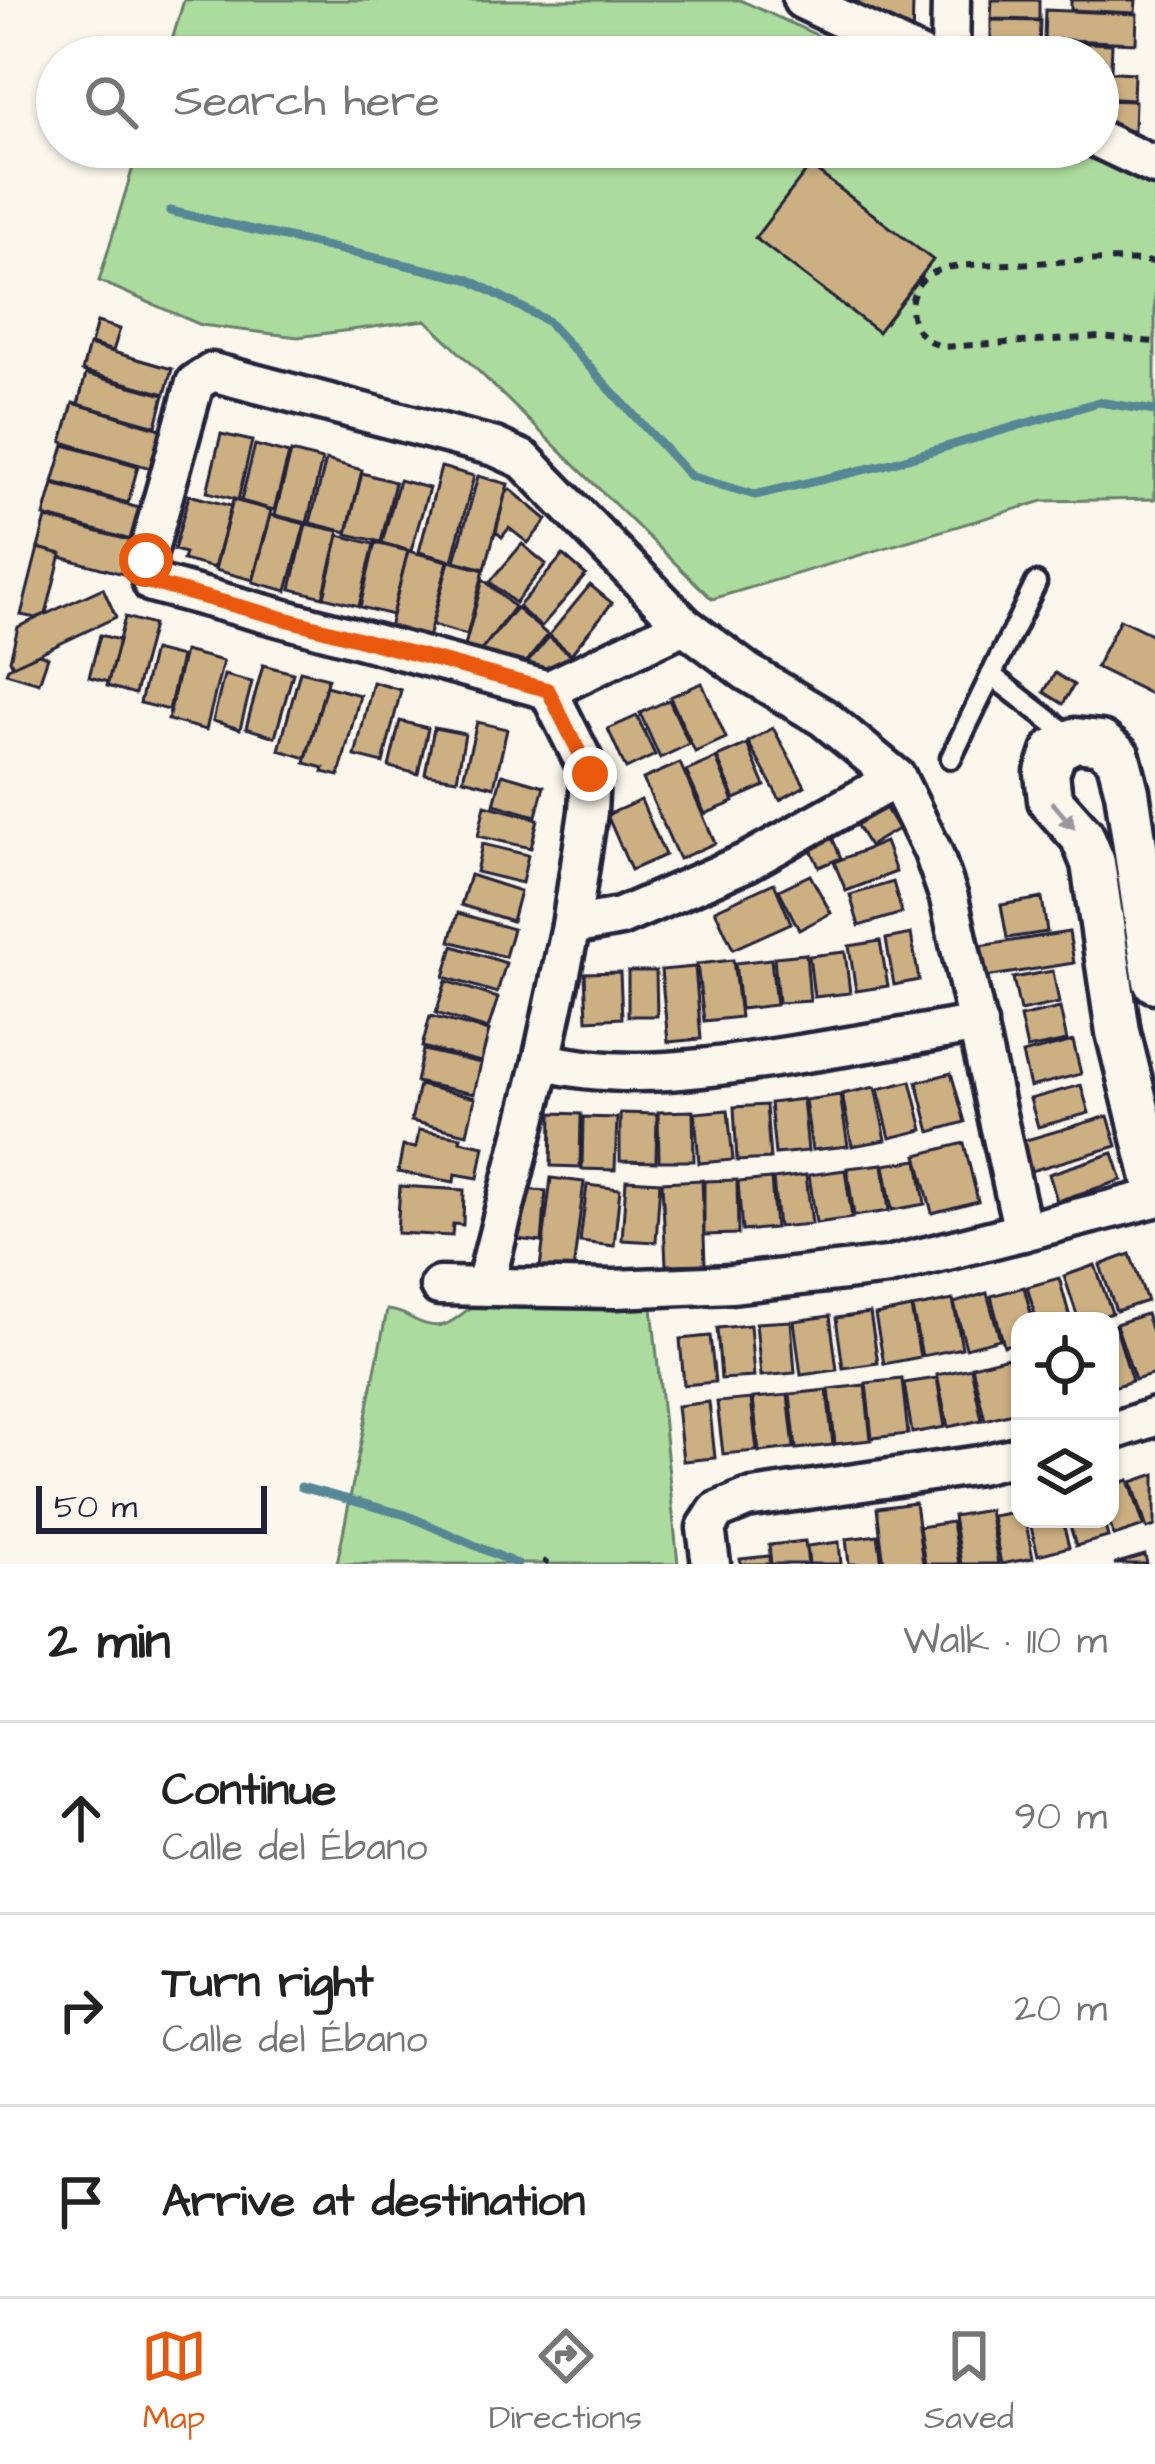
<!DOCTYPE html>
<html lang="en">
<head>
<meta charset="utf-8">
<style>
  :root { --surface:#fff; --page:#f6f6f6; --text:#222; --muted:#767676; --line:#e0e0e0; --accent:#ea580c }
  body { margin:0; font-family:"Architects Daughter",sans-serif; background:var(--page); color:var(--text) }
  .controls { position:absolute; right:36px; bottom:36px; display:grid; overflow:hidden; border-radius:24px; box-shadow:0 3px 9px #0004 }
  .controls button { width:108px; height:108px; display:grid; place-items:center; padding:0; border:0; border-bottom:3px solid var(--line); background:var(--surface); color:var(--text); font:60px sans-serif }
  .scale { position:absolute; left:36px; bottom:30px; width:231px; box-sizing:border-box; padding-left:12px; border:6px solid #22223b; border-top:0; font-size:33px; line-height:42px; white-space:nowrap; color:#22223b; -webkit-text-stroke:9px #fbf7ec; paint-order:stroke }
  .stop { position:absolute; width:36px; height:36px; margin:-27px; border:9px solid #ea580c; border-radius:50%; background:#fff }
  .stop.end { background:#ea580c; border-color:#fff; box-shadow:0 3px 12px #0008 }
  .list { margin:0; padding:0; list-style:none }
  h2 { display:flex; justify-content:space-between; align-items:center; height:156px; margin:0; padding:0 48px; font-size:51px }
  h2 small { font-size:39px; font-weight:400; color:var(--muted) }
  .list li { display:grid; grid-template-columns:78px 1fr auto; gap:36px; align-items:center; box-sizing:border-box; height:192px; padding:0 48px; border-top:3px solid var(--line) }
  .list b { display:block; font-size:45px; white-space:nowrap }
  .list p { margin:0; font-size:39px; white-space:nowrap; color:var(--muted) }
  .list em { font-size:39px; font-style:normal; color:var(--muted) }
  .icon { flex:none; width:66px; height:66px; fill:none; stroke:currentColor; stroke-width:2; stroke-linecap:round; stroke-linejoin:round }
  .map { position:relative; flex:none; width:1155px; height:1564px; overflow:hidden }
  .search { position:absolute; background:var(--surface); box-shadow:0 3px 9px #0004; left:36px; right:36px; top:36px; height:132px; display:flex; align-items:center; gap:30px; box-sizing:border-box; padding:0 42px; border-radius:66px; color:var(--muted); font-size:45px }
  .sheet { height:732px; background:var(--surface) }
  nav { display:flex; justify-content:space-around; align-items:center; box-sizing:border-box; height:168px; border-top:3px solid var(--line); background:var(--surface); font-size:33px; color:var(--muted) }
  nav a { display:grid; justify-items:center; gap:6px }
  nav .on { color:var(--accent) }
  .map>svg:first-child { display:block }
  .green { fill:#acdc9d; stroke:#677f6c; stroke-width:3 }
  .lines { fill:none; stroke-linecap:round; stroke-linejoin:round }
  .stream { stroke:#568795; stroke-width:9 }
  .building { fill:#cdb082; stroke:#22223b; stroke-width:3 }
  .service-casing { stroke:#22223b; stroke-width:27 }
  .minor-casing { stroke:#22223b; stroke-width:45 }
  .tertiary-casing { stroke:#22223b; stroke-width:51 }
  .path { stroke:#22223b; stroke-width:6; stroke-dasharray:9 9; stroke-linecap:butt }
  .service { stroke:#fbf7ec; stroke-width:18 }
  .minor { stroke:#fbf7ec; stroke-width:36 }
  .tertiary { stroke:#fbf7ec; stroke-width:42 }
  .oneway { fill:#99979c }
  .route { stroke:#ea580c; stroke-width:15 }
</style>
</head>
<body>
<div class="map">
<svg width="1155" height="1564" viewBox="0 0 1155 1564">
  <rect width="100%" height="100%" fill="#fbf7ec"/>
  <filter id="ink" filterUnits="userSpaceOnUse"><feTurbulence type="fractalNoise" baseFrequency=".00833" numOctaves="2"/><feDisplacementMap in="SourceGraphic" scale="24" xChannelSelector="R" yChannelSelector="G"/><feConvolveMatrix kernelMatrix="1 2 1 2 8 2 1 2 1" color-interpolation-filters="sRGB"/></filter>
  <g filter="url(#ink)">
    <g class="green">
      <polygon points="184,0 740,0 865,57 167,57"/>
      <polygon points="139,147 1069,147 1155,185 1155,499 1043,501 712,599 426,320 298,337 201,325 99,281"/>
      <path d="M476,1303L652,1307L678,1564H337L387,1310C398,1311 404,1314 415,1320C444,1334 453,1321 476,1303Z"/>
    </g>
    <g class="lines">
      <g class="stream">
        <polyline points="170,211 468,279 547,321 690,476 755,495 884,465 1099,402 1155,411"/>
        <polyline points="301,1487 406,1515 517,1564"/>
      </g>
    </g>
    <g class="building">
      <polygon points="852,0 913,1 912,48 851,15"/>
      <polygon points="992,0 1039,0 1039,20 991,19"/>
      <polygon points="1071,0 1136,0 1135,13 1071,10"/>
      <polygon points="1045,10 1137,14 1136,43 1044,39"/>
      <polygon points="991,20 1040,21 1039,49 991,47"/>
      <polygon points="1042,41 1061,42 1060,57 1042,57"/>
      <polygon points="1061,42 1112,44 1111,69 1098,69 1098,57 1060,57"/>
      <polygon points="963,49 1040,51 1040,57 963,57"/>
      <polygon points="1098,71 1134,73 1133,100 1098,98"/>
      <polygon points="1098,100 1135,101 1134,131 1098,130"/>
      <polygon points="810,166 933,260 878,332 755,238"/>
      <polygon points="97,322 120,329 113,351 91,344"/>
      <polygon points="89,345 172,369 165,394 82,371"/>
      <polygon points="86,374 164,395 156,426 78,404"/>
      <polygon points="73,403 161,429 150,468 62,442"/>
      <polygon points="221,434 252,441 238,500 207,492"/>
      <polygon points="64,445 138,466 128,503 53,482"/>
      <polygon points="255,445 289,454 274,510 241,501"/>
      <polygon points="291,452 322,460 307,523 275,515"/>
      <polygon points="326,460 362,470 347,532 310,523"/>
      <polygon points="441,467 474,476 452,561 419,552"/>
      <polygon points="362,473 395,482 381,542 347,534"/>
      <polygon points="478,476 508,484 485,569 455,561"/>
      <polygon points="399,480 429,488 411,551 382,543"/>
      <polygon points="53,484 139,508 131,540 44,516"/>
      <polygon points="510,489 547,520 528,543 509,528 502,537 496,532 505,495"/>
      <polygon points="189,495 231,506 214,568 183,560 185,553 174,550"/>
      <polygon points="233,500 271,510 253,580 215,570"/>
      <polygon points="271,515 305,524 287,591 253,582"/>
      <polygon points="46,518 132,541 123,574 60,557 61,554 38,548"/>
      <polygon points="306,524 339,531 323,597 291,589"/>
      <polygon points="339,535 374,544 359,606 324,597"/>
      <polygon points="375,543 408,551 392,615 360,607"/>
      <polygon points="522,544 546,564 515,603 490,582"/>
      <polygon points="38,548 61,554 46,614 36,618 21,615"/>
      <polygon points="408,551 448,561 425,650 386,640"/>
      <polygon points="563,555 586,575 541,627 518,607"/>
      <polygon points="449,561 484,570 467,635 432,625"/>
      <polygon points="483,579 514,607 479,654 464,649"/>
      <polygon points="590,585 612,603 571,654 549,635"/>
      <polygon points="103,588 116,617 13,666 10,660 18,627"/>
      <polygon points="516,608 548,635 523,666 479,653"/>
      <polygon points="125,617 153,625 135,694 107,686"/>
      <polygon points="1120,619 1155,636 1155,696 1096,667"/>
      <polygon points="100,635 119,640 108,682 89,677"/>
      <polygon points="549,637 572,656 567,662 541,674 527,663"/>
      <polygon points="153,650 181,657 169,710 140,703"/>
      <polygon points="184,651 223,661 206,730 168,720"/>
      <polygon points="39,654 48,657 39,683 6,673 8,668"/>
      <polygon points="263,665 293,673 275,737 246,728"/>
      <polygon points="300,671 328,678 306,758 279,750"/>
      <polygon points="1055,673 1074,685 1063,704 1044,692"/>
      <polygon points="224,675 252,682 240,729 213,721"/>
      <polygon points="373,682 401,690 383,763 355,756"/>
      <polygon points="702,683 726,738 695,752 670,697"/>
      <polygon points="326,686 360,695 339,776 323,772 324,768 305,763"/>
      <polygon points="669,700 689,744 660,758 640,713"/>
      <polygon points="637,716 655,755 626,769 608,729"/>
      <polygon points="400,721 428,728 418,774 389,767"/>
      <polygon points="477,722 507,729 494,787 463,779"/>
      <polygon points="434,728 465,734 457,779 425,774"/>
      <polygon points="773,728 805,786 780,800 748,742"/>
      <polygon points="747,744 765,786 735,799 717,757"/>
      <polygon points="716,758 734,802 705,814 686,771"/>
      <polygon points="680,763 715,843 679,859 643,779"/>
      <polygon points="502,774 544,786 536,816 494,804"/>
      <polygon points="641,800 665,855 631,870 607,815"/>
      <polygon points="882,802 898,829 869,846 853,819"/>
      <polygon points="485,805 538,819 531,848 478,836"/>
      <polygon points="831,835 841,858 819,867 809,845"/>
      <polygon points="885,842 896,872 846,891 834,862"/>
      <polygon points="482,844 528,855 522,883 476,872"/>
      <polygon points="470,875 520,891 512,921 461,905"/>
      <polygon points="810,875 831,913 799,930 779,890"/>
      <polygon points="893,882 902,913 859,926 850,895"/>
      <polygon points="774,883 791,923 733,949 715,910"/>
      <polygon points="1042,898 1047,932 1007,938 1001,905"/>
      <polygon points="458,913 513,929 505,957 450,941"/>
      <polygon points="1069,932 1074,963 985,977 980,946"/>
      <polygon points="911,934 919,980 894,985 886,939"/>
      <polygon points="880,941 888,986 856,991 849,946"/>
      <polygon points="453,946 506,963 497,993 444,977"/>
      <polygon points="845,952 850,993 814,997 809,956"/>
      <polygon points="806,954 810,1001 778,1003 774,957"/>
      <polygon points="771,959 776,1005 740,1009 735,963"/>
      <polygon points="733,960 740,1017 704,1021 697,964"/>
      <polygon points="695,967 701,1039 668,1042 661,970"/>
      <polygon points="628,971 656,971 657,1016 628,1016"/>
      <polygon points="1053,971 1059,1003 1020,1011 1013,978"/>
      <polygon points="620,972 622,1018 587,1020 585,973"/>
      <polygon points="446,981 498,998 488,1029 436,1013"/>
      <polygon points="1060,1008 1067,1041 1027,1049 1020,1017"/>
      <polygon points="430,1016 489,1031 481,1062 422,1047"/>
      <polygon points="1073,1041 1081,1074 1030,1087 1022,1054"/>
      <polygon points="423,1050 481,1063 474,1094 416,1082"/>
      <polygon points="951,1073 965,1122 930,1132 917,1082"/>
      <polygon points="911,1081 923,1130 890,1138 878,1089"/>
      <polygon points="419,1085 475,1098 467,1134 411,1121"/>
      <polygon points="1081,1085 1089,1113 1038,1127 1030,1099"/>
      <polygon points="875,1087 886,1140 852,1146 842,1094"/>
      <polygon points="840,1095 848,1146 812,1150 805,1100"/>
      <polygon points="803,1099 808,1151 775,1154 770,1103"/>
      <polygon points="766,1105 770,1159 737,1161 734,1107"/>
      <polygon points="728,1110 733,1160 699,1163 695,1113"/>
      <polygon points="693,1111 694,1161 659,1161 658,1112"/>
      <polygon points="552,1113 581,1114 580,1167 551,1166"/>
      <polygon points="620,1113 657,1114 656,1162 620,1161"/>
      <polygon points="1108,1116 1117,1146 1024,1173 1016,1143"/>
      <polygon points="583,1117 617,1118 615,1170 582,1169"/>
      <polygon points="419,1130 461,1137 460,1141 484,1146 478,1178 455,1174 454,1182 398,1172 403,1146 416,1148"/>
      <polygon points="964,1143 978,1201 932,1213 917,1155"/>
      <polygon points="1113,1153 1122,1180 1057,1201 1049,1174"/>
      <polygon points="918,1160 925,1204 892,1210 884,1165"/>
      <polygon points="883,1164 889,1211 854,1216 847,1168"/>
      <polygon points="845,1170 852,1218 816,1223 809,1175"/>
      <polygon points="806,1175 812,1224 778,1227 773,1179"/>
      <polygon points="551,1178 584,1182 573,1272 540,1268"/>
      <polygon points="771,1179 775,1228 742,1231 738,1182"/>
      <polygon points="626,1180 660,1182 656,1242 622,1240"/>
      <polygon points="702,1180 705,1264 666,1265 662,1182"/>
      <polygon points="737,1180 738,1234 704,1235 704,1181"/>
      <polygon points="587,1185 620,1189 614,1246 580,1242"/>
      <polygon points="400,1186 464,1190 463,1225 453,1224 452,1236 397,1233"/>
      <polygon points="520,1189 546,1191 542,1242 516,1239"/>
      <polygon points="1130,1254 1147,1301 1116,1311 1100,1265"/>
      <polygon points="1095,1265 1112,1313 1089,1321 1079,1321 1064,1276"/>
      <polygon points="1059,1278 1071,1321 1037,1321 1027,1287"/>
      <polygon points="1024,1287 1033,1321 1020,1321 1020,1342 1004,1346 991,1296"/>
      <polygon points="987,1293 1000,1339 966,1348 954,1303"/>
      <polygon points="953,1300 962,1348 922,1356 912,1308"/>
      <polygon points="911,1308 920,1357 884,1364 875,1315"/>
      <polygon points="870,1313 878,1363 843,1368 836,1318"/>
      <polygon points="1146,1314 1155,1341 1155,1374 1135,1380 1116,1324"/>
      <polygon points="830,1316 837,1370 801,1375 794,1321"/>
      <polygon points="791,1321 795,1373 761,1376 756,1323"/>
      <polygon points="750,1325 754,1377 721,1379 717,1328"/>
      <polygon points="1115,1325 1132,1381 1110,1388 1110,1327"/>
      <polygon points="710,1336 715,1382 684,1385 680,1339"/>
      <polygon points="1020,1353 1020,1394 1010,1356"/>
      <polygon points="1008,1357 1020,1411 985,1420 972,1366"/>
      <polygon points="971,1368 982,1420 948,1427 937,1375"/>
      <polygon points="937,1378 945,1427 912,1433 904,1383"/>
      <polygon points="902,1379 908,1434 872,1438 866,1383"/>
      <polygon points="865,1385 871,1440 835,1444 829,1389"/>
      <polygon points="827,1390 833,1445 796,1449 790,1394"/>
      <polygon points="788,1395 794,1448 759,1452 753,1398"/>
      <polygon points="751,1399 757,1451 723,1454 717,1402"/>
      <polygon points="709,1402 715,1458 683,1461 677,1406"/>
      <polygon points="1155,1474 1155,1526 1147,1529 1132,1482"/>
      <polygon points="1129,1480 1144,1526 1114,1536 1108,1519 1110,1486"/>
      <polygon points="915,1503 923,1564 884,1564 877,1508"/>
      <polygon points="989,1510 998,1564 961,1564 953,1516"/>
      <polygon points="1020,1511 1020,1519 1025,1519 1033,1558 1001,1564 992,1516"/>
      <polygon points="1029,1519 1062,1519 1069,1547 1038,1555"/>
      <polygon points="1068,1519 1103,1519 1108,1537 1076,1546"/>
      <polygon points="952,1522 959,1564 925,1564 919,1527"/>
      <polygon points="878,1535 882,1564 849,1564 846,1539"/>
      <polygon points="805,1541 808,1564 771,1564 769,1545"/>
      <polygon points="839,1542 841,1564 809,1564 807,1546"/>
      <polygon points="1145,1555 1147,1564 1114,1564"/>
      <polygon points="769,1556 770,1564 741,1564 740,1559"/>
    </g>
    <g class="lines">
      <defs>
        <g id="service">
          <polyline points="991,675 1075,740"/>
          <polyline points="951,758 1036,583"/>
        </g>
        <g id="minor">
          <polyline points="802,0 921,57"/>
          <polyline points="950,57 951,0"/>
          <polyline points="1098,139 1155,166"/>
          <polyline points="548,690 684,625"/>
          <polyline points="571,926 620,917 747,862 897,778"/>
          <path d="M542,1061C629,1084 724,1066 812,1052C867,1043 923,1034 978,1024"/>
          <polyline points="485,1285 542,1061 571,926 588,812 590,774 548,690 152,583 146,560 195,383 212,372 495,447 524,460 684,625 747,672 824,718 897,778 933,852 949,898 1023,1232"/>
          <polyline points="439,1286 615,1289 731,1284 888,1266 1155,1198"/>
          <polyline points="1110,1432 1155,1417"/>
          <polyline points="711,1564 706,1528 717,1511 746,1499 979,1465 1020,1455"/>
        </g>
        <polyline id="tertiary" points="1155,981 1127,792 1118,757 1101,743 1075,740 1055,750 1047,773 1050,800 1082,836 1093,863 1118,1032 1155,1182"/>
      </defs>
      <use href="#service" class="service-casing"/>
      <use href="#minor" class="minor-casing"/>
      <use href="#tertiary" class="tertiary-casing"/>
      <g class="path">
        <path d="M1155,262C1108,258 1060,262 1013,264C989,265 960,263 937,271C918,277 908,297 912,316C915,333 928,342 943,347L1100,337L1155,342"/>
        <polyline points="544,1564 547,1560"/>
      </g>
      <use href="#service" class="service"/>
      <use href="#minor" class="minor"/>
      <use href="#tertiary" class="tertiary"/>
    </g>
    <defs><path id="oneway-solid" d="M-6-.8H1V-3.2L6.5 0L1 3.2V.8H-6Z" transform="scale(3)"/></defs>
    <use class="oneway" href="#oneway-solid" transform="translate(1063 815) rotate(50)"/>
  </g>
  <g class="lines" filter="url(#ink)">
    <polyline class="route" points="146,560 152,583 548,690 590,774"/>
  </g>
</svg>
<div class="controls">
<button><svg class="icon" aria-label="locate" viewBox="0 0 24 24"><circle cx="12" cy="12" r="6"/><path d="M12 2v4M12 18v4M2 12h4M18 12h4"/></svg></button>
<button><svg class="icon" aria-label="layers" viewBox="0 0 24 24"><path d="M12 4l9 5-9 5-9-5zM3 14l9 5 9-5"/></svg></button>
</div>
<div class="scale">50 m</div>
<div class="stop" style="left:146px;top:560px"></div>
<div class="stop end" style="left:590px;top:774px"></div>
<div class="search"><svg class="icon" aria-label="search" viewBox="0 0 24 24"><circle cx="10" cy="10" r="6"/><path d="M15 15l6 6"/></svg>Search here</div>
</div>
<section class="sheet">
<h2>2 min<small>Walk · 110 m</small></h2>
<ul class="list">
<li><svg class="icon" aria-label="ahead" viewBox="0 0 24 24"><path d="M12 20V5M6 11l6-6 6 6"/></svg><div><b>Continue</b><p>Calle del Ébano</p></div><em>90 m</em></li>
<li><svg class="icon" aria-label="right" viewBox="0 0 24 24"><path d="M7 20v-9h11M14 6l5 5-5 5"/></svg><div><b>Turn right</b><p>Calle del Ébano</p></div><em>20 m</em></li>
<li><svg class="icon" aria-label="arrive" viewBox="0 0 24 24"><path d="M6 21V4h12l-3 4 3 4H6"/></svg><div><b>Arrive at destination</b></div></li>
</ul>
</section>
<nav>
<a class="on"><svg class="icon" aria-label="map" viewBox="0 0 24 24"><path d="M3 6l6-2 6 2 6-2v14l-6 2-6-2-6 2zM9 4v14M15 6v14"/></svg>Map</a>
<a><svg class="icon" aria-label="directions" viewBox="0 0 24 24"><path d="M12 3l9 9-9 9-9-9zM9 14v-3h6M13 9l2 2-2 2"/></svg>Directions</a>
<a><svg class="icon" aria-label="saved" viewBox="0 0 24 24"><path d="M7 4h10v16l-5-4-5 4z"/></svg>Saved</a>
</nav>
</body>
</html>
